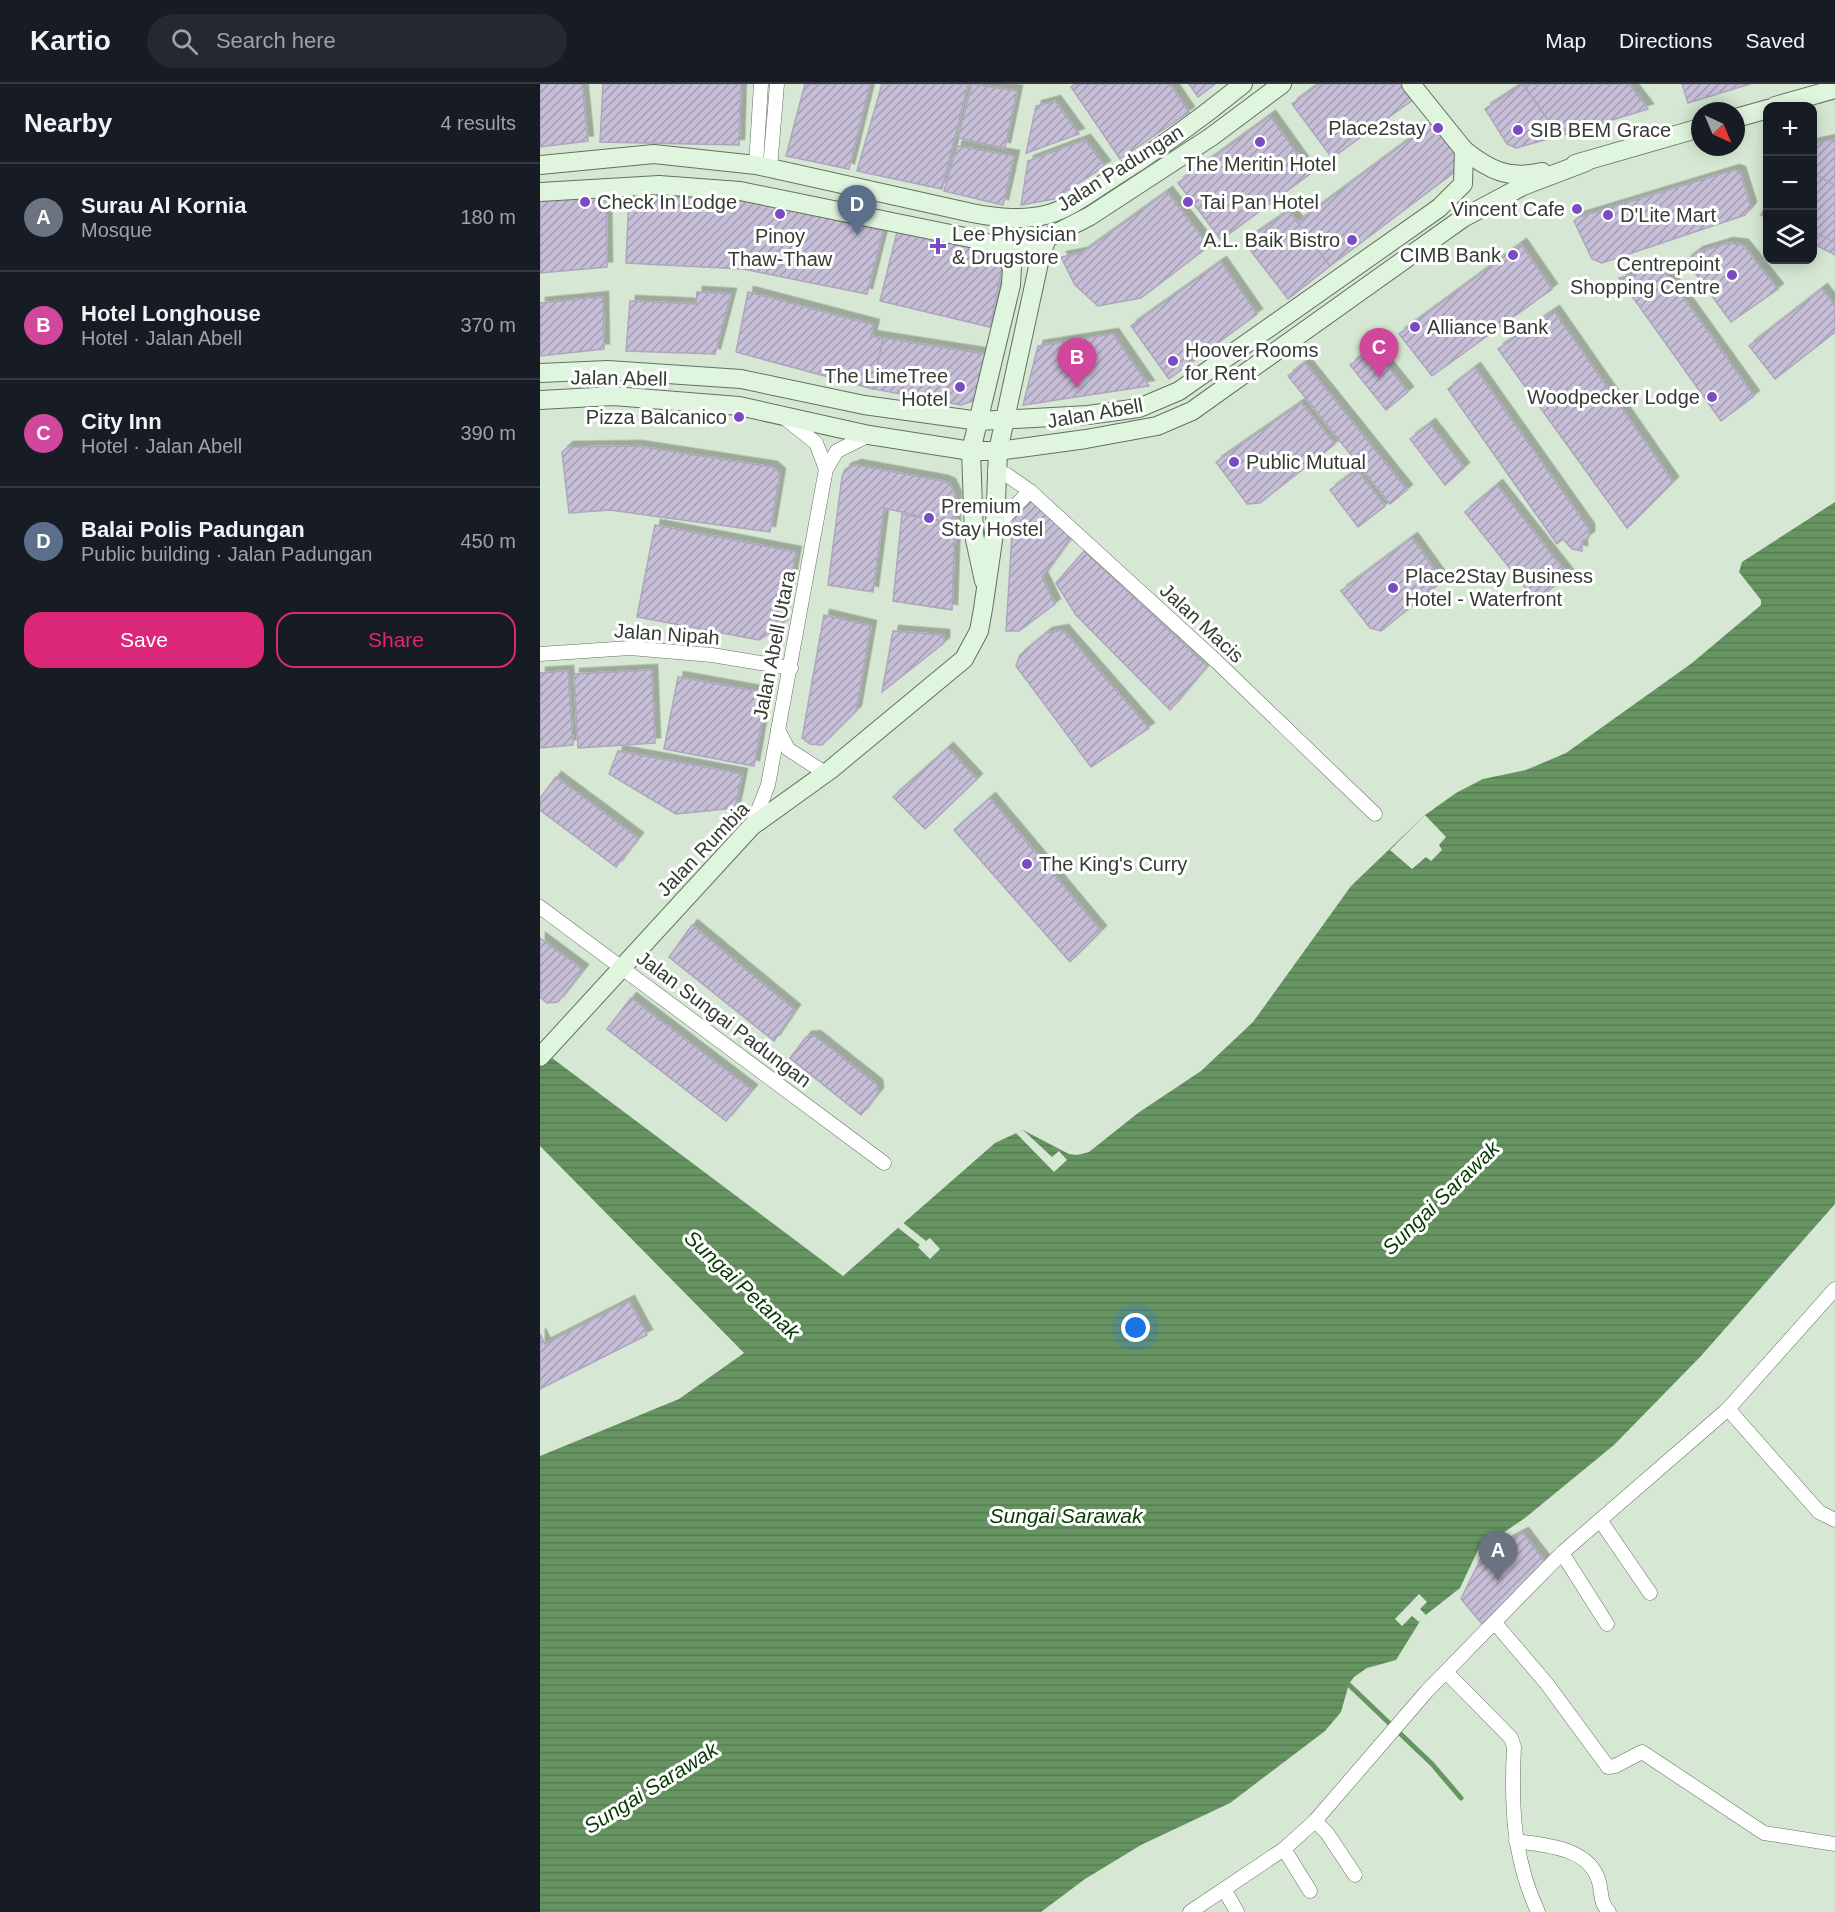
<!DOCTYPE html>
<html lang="en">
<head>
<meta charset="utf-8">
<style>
  :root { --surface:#171b24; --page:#242831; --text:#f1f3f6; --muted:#9ea1a6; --line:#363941; --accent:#db2777 }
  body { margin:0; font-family:Helvetica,sans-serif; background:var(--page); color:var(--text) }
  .controls { position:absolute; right:18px; top:18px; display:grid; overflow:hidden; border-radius:12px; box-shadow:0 3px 15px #0003 }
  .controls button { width:54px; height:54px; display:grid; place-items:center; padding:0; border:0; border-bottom:2px solid var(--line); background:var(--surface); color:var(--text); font:30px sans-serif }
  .compass { position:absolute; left:1151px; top:18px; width:54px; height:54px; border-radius:50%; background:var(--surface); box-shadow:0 3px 15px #0003; rotate:136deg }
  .you { position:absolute; left:596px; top:1244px; width:21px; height:21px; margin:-15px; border:4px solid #fff; border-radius:50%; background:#1a73e8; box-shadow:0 0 0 9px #1a73e833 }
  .badge { display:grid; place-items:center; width:39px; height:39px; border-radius:50%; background:var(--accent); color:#fff; font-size:20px; font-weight:700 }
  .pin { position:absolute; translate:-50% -50px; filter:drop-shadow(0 2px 3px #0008) }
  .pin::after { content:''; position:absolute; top:32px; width:21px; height:18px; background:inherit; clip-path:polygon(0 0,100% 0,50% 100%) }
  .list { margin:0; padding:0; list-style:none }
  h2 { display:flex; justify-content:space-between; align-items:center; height:78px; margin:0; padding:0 24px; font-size:26px }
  h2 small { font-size:20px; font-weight:400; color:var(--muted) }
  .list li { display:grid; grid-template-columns:39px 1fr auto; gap:18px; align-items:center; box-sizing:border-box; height:108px; padding:0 24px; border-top:2px solid var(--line) }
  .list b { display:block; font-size:22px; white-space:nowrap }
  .list p { margin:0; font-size:20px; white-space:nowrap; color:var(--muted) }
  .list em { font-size:20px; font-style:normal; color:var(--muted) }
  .actions { display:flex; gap:12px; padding:18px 24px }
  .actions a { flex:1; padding:14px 0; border:2px solid var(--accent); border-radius:18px; text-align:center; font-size:21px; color:var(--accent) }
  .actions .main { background:var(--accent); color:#fff }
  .icon { flex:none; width:33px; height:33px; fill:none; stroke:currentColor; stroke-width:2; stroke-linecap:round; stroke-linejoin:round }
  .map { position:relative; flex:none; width:1295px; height:1828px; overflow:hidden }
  header { display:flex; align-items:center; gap:36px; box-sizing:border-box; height:84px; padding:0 30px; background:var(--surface); border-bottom:2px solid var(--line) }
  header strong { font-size:28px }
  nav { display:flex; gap:33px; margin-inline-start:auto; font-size:21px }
  .search { width:420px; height:54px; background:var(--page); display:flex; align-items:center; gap:15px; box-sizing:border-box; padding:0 21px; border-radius:33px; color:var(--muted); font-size:22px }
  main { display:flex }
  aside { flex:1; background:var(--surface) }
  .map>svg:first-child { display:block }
  .water { fill:url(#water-rules) }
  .pier { fill:#d6e8d3 }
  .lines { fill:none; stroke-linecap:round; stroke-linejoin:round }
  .stream { stroke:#679562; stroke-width:5 }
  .building { fill:url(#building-hatch); stroke:#ada6be; stroke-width:1.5; filter:url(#shadow) }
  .street-casing { stroke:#627260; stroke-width:15 }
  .secondary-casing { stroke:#627260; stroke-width:20 }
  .street { stroke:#fff; stroke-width:14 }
  .secondary { stroke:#e0f5de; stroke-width:18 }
  .poi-dot { fill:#7b4bc3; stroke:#fff; stroke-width:2 }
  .labels { text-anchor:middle; stroke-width:6; stroke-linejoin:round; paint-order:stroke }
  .poi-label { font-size:20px; fill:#353c34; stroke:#fff; text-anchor:start }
  .street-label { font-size:20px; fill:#353c34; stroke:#fff }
  .water-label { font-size:21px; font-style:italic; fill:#073a04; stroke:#fff }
</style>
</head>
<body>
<header>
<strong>Kartio</strong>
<div class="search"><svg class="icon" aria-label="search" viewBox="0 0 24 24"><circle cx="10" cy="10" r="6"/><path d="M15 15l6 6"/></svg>Search here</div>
<nav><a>Map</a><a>Directions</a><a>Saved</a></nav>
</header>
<main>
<aside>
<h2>Nearby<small>4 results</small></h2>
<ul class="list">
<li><span class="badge" style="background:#6b7280">A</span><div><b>Surau Al Kornia</b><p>Mosque</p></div><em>180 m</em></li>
<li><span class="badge" style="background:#d1479c">B</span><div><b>Hotel Longhouse</b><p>Hotel · Jalan Abell</p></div><em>370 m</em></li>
<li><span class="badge" style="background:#d1479c">C</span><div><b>City Inn</b><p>Hotel · Jalan Abell</p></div><em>390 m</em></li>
<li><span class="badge" style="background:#5c6f8a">D</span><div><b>Balai Polis Padungan</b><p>Public building · Jalan Padungan</p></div><em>450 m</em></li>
</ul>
<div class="actions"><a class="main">Save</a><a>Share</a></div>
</aside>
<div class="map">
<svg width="1295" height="1828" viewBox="0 0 1295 1828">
  <defs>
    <pattern id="water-rules" width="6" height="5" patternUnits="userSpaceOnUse" patternTransform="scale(1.5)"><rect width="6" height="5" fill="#679562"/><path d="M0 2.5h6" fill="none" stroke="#567b52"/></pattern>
    <pattern id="building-hatch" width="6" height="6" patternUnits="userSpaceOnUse" patternTransform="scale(1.5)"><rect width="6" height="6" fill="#c6bfd7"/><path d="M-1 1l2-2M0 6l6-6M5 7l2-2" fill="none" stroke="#a29caf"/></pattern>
    <filter id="shadow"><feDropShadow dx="5.5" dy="-5.5" stdDeviation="0" flood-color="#0004"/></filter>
  </defs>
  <rect width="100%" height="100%" fill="#d6e8d3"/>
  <polygon class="water" points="1295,418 1295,1120 1161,1272 1074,1361 985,1434 938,1466 920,1504 882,1534 856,1576 827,1584 814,1593 809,1600 801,1628 785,1647 690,1719 601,1761 545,1795 501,1828 0,1828 0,1372 139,1315 204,1269 0,1062 0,965 303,1192 455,1059 483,1046 529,1070 537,1071 549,1068 598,1029 661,987 713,938 811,802 885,731 916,709 943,695 986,686 1026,669 1152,579 1221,521 1221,516 1199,488 1202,478"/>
  <g class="pier">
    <polygon points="885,731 906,753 899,761 902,766 891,777 886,773 872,785 850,766"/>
    <polygon points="483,1046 512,1073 519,1067 527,1076 514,1088 476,1049"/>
    <polygon points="362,1138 386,1157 390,1154 400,1165 390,1175 378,1163 380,1161 357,1143"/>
    <polygon points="879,1510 887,1518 880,1525 886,1531 879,1538 872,1532 862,1542 855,1535"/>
  </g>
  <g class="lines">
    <polyline class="stream" points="804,1596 892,1680 921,1714"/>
  </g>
  <g class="building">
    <polygon points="0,0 42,0 48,57 0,63"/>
    <polygon points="63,0 201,0 199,61 60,58"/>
    <polygon points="265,0 330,0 309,85 246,72"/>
    <polygon points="342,0 428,0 402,105 317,87"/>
    <polygon points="432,0 477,7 465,64 418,54"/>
    <polygon points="535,0 630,0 649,28 580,75 531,3"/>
    <polygon points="649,0 675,0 658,13"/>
    <polygon points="779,0 862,0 874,15 792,74 752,20"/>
    <polygon points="983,0 1089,0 1108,25 1019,52"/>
    <polygon points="983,0 1019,52 976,64 967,60 945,25"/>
    <polygon points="1142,0 1210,0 1148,19"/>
    <polygon points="515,17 539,50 486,69 496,22"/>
    <polygon points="730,32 771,89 681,156 638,99"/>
    <polygon points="894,37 920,71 920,84 790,182 757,139"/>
    <polygon points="1295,55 1295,171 1272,159 1272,60"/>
    <polygon points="545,56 565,82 514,115 481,121 488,77"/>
    <polygon points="417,62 474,72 463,121 404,107"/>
    <polygon points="1194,86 1200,88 1211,123 1205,131 1062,179 1052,175 1034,137 1039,133"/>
    <polygon points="1272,89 1295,101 1295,159 1272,146"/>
    <polygon points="627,108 669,162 601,214 558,222 535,201 521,173 542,169"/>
    <polygon points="89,110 218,118 343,147 327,210 203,185 86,179"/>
    <polygon points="66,112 67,183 0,189 0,116"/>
    <polygon points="1228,117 1228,135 1221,131"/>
    <polygon points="749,127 790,182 748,215 704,158"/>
    <polygon points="358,144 458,170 463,179 450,243 340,217"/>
    <polygon points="1188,159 1203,161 1238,205 1191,238 1146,177 1158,168"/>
    <polygon points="981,160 1012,205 892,292 859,250"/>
    <polygon points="681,178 717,230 629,295 591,242"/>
    <polygon points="1122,184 1214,312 1181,337 1079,194"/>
    <polygon points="1282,205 1295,222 1295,248 1235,295 1209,262"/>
    <polygon points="157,208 191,210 175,270 86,267 90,217 156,220"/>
    <polygon points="208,208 334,241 331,252 343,254 333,305 196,268"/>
    <polygon points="63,213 64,265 0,272 0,219"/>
    <polygon points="1014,227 1133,398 1087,444 958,265"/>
    <polygon points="573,250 609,302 483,321 498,262"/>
    <polygon points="343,254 445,270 440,308 433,317 421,321 333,305"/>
    <polygon points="833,264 868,308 846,326 810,281"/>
    <polygon points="765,279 867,406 850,420 748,292"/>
    <polygon points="935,284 1049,445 1049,453 1042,457 1042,467 1032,465 1023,455 1017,460 908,305"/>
    <polygon points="761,319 795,360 720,419 707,420 676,378"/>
    <polygon points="890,340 924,384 905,401 870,355"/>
    <polygon points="97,362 232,383 240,390 230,448 70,426 29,429 22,368 28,363"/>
    <polygon points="316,381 403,397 410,400 416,413 415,440 344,424 333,508 288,501 302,393 305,385"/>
    <polygon points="817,386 845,422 818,443 790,406"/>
    <polygon points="957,401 1028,491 996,517 925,428"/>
    <polygon points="494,413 533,450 502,493 515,520 479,547 466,547 473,434"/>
    <polygon points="362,430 415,440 412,526 353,517"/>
    <polygon points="115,441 256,468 242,541 219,556 97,533"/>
    <polygon points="872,454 903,497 841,547 830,544 801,507"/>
    <polygon points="544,467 667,582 630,626 536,531 516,499"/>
    <polygon points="284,531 331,542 316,627 282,661 270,660 262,654"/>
    <polygon points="523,546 609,644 551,683 476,582 480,571 507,549"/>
    <polygon points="353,547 404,551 404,559 342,608"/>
    <polygon points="112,586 115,659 38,664 34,590"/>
    <polygon points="28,587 33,661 0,664 0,589"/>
    <polygon points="138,593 227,609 214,682 124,665"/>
    <polygon points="408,664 437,695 385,745 353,713"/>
    <polygon points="78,667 202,690 195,724 136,730 69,690"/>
    <polygon points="16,693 98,754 76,783 0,726 0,714"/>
    <polygon points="450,714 561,847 530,878 414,746"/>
    <polygon points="152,841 255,926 234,957 129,873"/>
    <polygon points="0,854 43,886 18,918 7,919 0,913"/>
    <polygon points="91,914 212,1006 186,1037 67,945"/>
    <polygon points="275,952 337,1001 338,1009 321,1031 250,974 266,953"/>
    <polygon points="89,1217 107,1251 0,1305 0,1250 5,1260"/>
    <polygon points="983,1449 1006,1479 942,1540 921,1515 943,1470"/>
  </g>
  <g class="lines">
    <defs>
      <g id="street">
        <polyline points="216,81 221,0"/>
        <polyline points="230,84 237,0"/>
        <polyline points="246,335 276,359 286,385"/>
        <polyline points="455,387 467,391 490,407 676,577 835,730"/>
        <polyline points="455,443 490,407"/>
        <polyline points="0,570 90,564 172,571 251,584"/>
        <polyline points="238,646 248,665 285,689"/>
        <polyline points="212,742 228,701 286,385 297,367 329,351"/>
        <polyline points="0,823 344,1079"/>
        <polyline points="1188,1325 1279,1428 1295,1436"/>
        <polyline points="1060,1436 1110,1509"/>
        <polyline points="1022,1469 1067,1540"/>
        <polyline points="955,1539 1007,1600 1068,1683 1075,1682 1102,1668 1224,1749 1295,1760"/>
        <path d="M907,1589L971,1654L974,1663C971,1722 973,1774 998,1828"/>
        <polyline points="775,1737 787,1749 815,1791"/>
        <path d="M976,1757C1004,1761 1050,1763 1059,1798C1062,1810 1060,1819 1069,1828"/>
        <polyline points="744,1765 770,1807"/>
        <polyline points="684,1805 697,1828"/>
        <polyline points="650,1828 744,1765 775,1737 887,1607 1022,1469 1188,1325 1295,1205"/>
      </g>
      <g id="secondary">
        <polyline points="1235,22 1295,5"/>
        <polyline points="1196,34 1228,25"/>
        <path d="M924,66C949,86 969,96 1002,88"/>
        <polyline points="1035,80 1160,44"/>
        <path d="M0,81L114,70L216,81L432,129C458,134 484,137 509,130C529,124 548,110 565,99C613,69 659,36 703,0"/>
        <polyline points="0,108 119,101 200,107 435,155 461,164 493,160 507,154 550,132 671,53 742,0"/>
        <polyline points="0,289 68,286 201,295 324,321 439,337 548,331 599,324 639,307 899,124 923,100 924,66 871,0"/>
        <polyline points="0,316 73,312 199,322 329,351 431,367 458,367 546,355 617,342 652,327 923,134 983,102 1046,78"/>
        <polyline points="444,497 434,451 431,367 471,201 472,183 461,164"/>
        <polyline points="0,973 212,742 290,686 424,575 439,547 443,525 455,443 458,367 500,174 507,154"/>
      </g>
    </defs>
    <use href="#street" class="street-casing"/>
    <use href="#secondary" class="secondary-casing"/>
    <use href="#street" class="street"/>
    <use href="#secondary" class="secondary"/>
  </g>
  <g class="poi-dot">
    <circle cx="898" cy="44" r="6"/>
    <circle cx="978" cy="46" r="6"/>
    <circle cx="720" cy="58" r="6"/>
    <circle cx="45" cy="118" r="6"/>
    <circle cx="648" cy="118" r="6"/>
    <circle cx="1037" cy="125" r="6"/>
    <circle cx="240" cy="130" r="6"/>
    <circle cx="1068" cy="131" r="6"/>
    <circle cx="812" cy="156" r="6"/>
    <path d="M395 153h6v6h6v6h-6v6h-6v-6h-6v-6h6z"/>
    <circle cx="973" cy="171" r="6"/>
    <circle cx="1192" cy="191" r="6"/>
    <circle cx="875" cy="243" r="6"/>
    <circle cx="633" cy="277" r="6"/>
    <circle cx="420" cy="303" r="6"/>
    <circle cx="1172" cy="313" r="6"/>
    <circle cx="199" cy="333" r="6"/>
    <circle cx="694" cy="378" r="6"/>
    <circle cx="389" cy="434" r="6"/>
    <circle cx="853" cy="504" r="6"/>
    <circle cx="487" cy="780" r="6"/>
  </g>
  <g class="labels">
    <g class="poi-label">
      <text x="886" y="51" text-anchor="end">Place2stay</text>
      <text x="990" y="53">SIB BEM Grace</text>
      <text x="720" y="87" text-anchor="middle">The Meritin Hotel</text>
      <text x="57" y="125">Check In Lodge</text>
      <text x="660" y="125">Tai Pan Hotel</text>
      <text x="1025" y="132" text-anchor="end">Vincent Cafe</text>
      <text x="1080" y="138">D'Lite Mart</text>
      <text x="412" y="157">Lee Physician<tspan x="412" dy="23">&amp; Drugstore</tspan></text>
      <text x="240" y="159" text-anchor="middle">Pinoy<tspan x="240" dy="23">Thaw-Thaw</tspan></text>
      <text x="800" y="163" text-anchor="end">A.L. Baik Bistro</text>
      <text x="961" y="178" text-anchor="end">CIMB Bank</text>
      <text x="1180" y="187" text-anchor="end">Centrepoint<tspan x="1180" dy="23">Shopping Centre</tspan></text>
      <text x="887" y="250">Alliance Bank</text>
      <text x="645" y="273">Hoover Rooms<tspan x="645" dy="23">for Rent</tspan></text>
      <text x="408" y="299" text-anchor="end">The LimeTree<tspan x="408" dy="23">Hotel</tspan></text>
      <text x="1160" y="320" text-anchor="end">Woodpecker Lodge</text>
      <text x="187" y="340" text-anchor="end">Pizza Balcanico</text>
      <text x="706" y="385">Public Mutual</text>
      <text x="401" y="429">Premium<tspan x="401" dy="23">Stay Hostel</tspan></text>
      <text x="865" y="499">Place2Stay Business<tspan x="865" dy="23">Hotel - Waterfront</tspan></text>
      <text x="499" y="787">The King's Curry</text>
    </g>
    <g class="street-label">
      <text transform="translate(580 84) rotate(-32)" y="7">Jalan Padungan</text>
      <text transform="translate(79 294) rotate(1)" y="7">Jalan Abell</text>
      <text transform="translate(555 329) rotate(-10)" y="7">Jalan Abell</text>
      <text transform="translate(662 539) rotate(43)" y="7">Jalan Macis</text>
      <text transform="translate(127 550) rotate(4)" y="7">Jalan Nipah</text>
      <text transform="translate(234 561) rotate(-79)" y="7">Jalan Abell Utara</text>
      <text transform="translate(163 765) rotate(-46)" y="7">Jalan Rumbia</text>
      <text transform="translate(184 935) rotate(37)" y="7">Jalan Sungai Padungan</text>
    </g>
    <g class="water-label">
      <text transform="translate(901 1114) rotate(-44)" y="7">Sungai Sarawak</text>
      <text transform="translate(202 1201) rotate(43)" y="7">Sungai Petanak</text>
      <text x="526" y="1439">Sungai Sarawak</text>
      <text transform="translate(111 1704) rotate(-32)" y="7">Sungai Sarawak</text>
    </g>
  </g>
</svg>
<div class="controls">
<button>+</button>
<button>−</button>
<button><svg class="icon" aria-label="layers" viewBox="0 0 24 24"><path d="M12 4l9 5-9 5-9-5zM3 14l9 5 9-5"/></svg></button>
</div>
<svg class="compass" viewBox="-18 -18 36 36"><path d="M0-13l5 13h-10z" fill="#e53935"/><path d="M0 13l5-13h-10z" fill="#9ea1a6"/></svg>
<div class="you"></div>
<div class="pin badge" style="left:958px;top:1497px;background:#6b7280">A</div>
<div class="pin badge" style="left:537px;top:304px;background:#d1479c">B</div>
<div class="pin badge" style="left:839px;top:294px;background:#d1479c">C</div>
<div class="pin badge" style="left:317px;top:151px;background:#5c6f8a">D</div>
</div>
</main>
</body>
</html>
